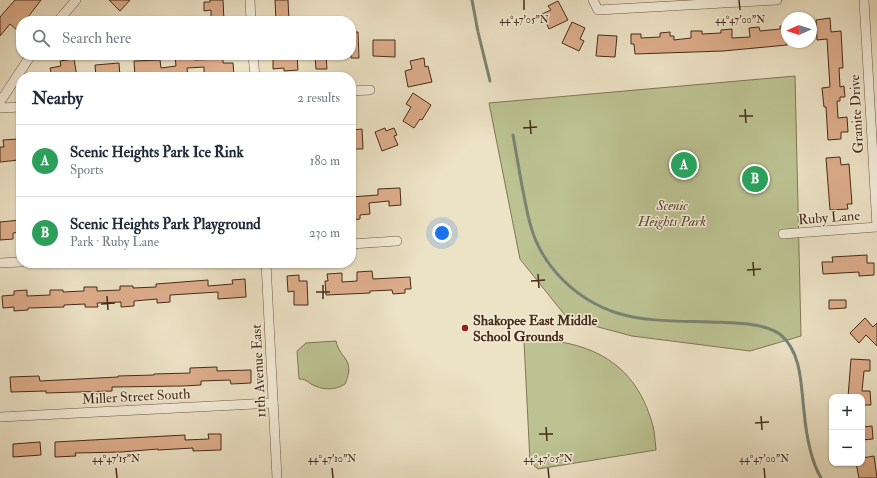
<!DOCTYPE html>
<html lang="en">
<head>
<meta charset="utf-8">
<style>
  :root { --surface:#fff; --page:#f6f6f7; --text:#1f2937; --muted:#747a83; --line:#e0e1e3; --accent:#8f2418 }
  body { margin:0; font-family:"IM FELL Double Pica",serif; background:var(--page); color:var(--text) }
  .controls { position:absolute; right:12px; bottom:12px; display:grid; overflow:hidden; border-radius:8px; box-shadow:0 1px 3px #0004 }
  .controls button { width:36px; height:36px; display:grid; place-items:center; padding:0; border:0; border-bottom:1px solid var(--line); background:var(--surface); color:var(--text); font:20px sans-serif }
  .compass { position:absolute; left:781px; top:12px; width:36px; height:36px; border-radius:50%; background:var(--surface); box-shadow:0 1px 3px #0004; rotate:267deg }
  .you { position:absolute; left:442px; top:233px; width:14px; height:14px; margin:-10px; border:3px solid #fff; border-radius:50%; background:#1a73e8; box-shadow:0 0 0 6px #1a73e833 }
  .badge { display:grid; place-items:center; width:26px; height:26px; border-radius:50%; background:var(--accent); color:#fff; font-size:13px; font-weight:700 }
  .pin { position:absolute; translate:-50% -50%; border:2px solid #fff; box-shadow:0 1px 4px #0006 }
  .list { margin:0; padding:0; list-style:none }
  h2 { display:flex; justify-content:space-between; align-items:center; height:52px; margin:0; padding:0 16px; font-size:17px }
  h2 small { font-size:13px; font-weight:400; color:var(--muted) }
  .list li { display:grid; grid-template-columns:26px 1fr auto; gap:12px; align-items:center; box-sizing:border-box; height:72px; padding:0 16px; border-top:1px solid var(--line) }
  .list b { display:block; font-size:15px; white-space:nowrap }
  .list p { margin:0; font-size:13px; white-space:nowrap; color:var(--muted) }
  .list em { font-size:13px; font-style:normal; color:var(--muted) }
  .icon { flex:none; width:22px; height:22px; fill:none; stroke:currentColor; stroke-width:2; stroke-linecap:round; stroke-linejoin:round }
  .map { position:relative; flex:none; width:877px; height:478px; overflow:hidden }
  .search { position:absolute; background:var(--surface); box-shadow:0 1px 3px #0004; left:16px; top:16px; width:340px; height:44px; display:flex; align-items:center; gap:10px; box-sizing:border-box; padding:0 14px; border-radius:16px; color:var(--muted); font-size:15px }
  .panel { position:absolute; background:var(--surface); box-shadow:0 1px 3px #0004; left:16px; top:72px; width:340px; height:196px; border-radius:16px }
  .map>svg:first-child { display:block }
  .green { fill:#bcc292; stroke:#827655 }
  .lines { fill:none; stroke-linecap:round; stroke-linejoin:round }
  .stream { stroke:#798473; stroke-width:3 }
  .building { fill:#ddad8b; stroke:#472b18 }
  .street-casing { stroke:#705943; stroke-width:10 }
  .street { stroke:#f3ecd9; stroke-width:9 }
  .ticks { fill:none; stroke:#472b18; stroke-width:1.5 }
  .poi-dot { fill:#8f2418; stroke:#f3ecd9; stroke-width:1.5 }
  .labels { text-anchor:middle; stroke-width:3; stroke-linejoin:round; paint-order:stroke }
  .street-label { font-size:14px; fill:#472b18; stroke:#f3ecd9 }
  .park-label { font-size:14px; font-style:italic; fill:#5e4930; stroke:#f3ecd9 }
  .poi-label { font-size:14px; font-weight:bold; fill:#472b18; stroke:#f3ecd9; text-anchor:start }
  .ticks-label { font-size:10px; text-anchor:middle; fill:#472b18; stroke:#f3ecd9; stroke-width:3; stroke-linejoin:round; paint-order:stroke }
</style>
</head>
<body>
<div class="map">
<svg width="877" height="478" viewBox="0 0 877 478">
  <rect width="100%" height="100%" fill="#ece2c5"/>
  <filter id="stains"><feTurbulence type="fractalNoise" baseFrequency=".005" numOctaves="4"/><feColorMatrix values="0 0 0 0 .2 0 0 0 0 .09 0 0 0 0 .02 0 0 0 .5 -.17"/></filter>
  <radialGradient id="worn" r=".72"><stop offset=".6" stop-color="#630" stop-opacity="0"/><stop offset="1" stop-color="#630" stop-opacity=".3"/></radialGradient>
  <g class="green">
    <polygon points="795,76 801,336 750,351 632,336 568,319 520,259 489,103"/>
    <path d="M547,340C603,346 638,371 653,426C655,434 655,442 656,450L538,469L530,462L524,341Z"/>
    <path d="M336,341C340,360 356,358 345,384C334,391 322,390 311,384C307,381 305,379 299,379L297,351L306,343Z"/>
  </g>
  <g class="lines">
    <g class="stream">
      <polyline points="472,0 478,32 490,81"/>
      <path d="M513,135C516,152 519,169 522,186C525,200 527,214 531,227C543,268 577,300 617,313C645,322 681,321 710,322C731,323 764,322 781,335C802,353 801,387 804,411C806,433 810,459 821,478"/>
    </g>
  </g>
  <g class="building">
    <polygon points="15,0 41,0 25,21 21,21 21,25 17,30 10,24 0,36 0,17"/>
    <polygon points="109,0 130,0 120,11"/>
    <polygon points="210,0 223,0 224,21 211,21 211,10 204,11 204,2 210,2"/>
    <polygon points="275,0 288,0 289,21 276,21"/>
    <polygon points="558,1 568,20 549,29 542,14 551,10 548,6"/>
    <polygon points="830,18 831,32 841,31 843,68 839,68 840,87 844,86 845,97 840,97 840,101 837,101 838,118 847,117 848,132 841,132 841,139 828,140 826,107 824,107 822,88 830,87 827,39 817,40 816,20"/>
    <polygon points="572,22 585,28 580,39 584,41 579,51 562,43"/>
    <polygon points="780,26 787,26 787,45 723,51 635,54 634,44 631,44 631,34 641,34 641,38 660,37 660,33 670,32 670,36 674,36 674,40 691,38 691,31 702,31 702,34 721,33 721,30 732,29 732,38 750,37 749,28 759,27 760,31 780,29"/>
    <polygon points="351,32 358,32 359,58 351,58"/>
    <polygon points="598,35 617,36 615,57 596,56"/>
    <polygon points="373,40 395,40 395,57 373,56"/>
    <polygon points="175,55 194,55 194,60 223,59 223,63 233,63 234,75 223,75 223,73 204,74 204,67 187,68 188,76 135,77 134,61 160,60 161,68 176,66"/>
    <polygon points="283,55 297,55 298,70 284,71 284,68 273,69 273,56"/>
    <polygon points="315,55 326,55 327,69 316,69"/>
    <polygon points="424,58 425,67 428,66 432,82 408,87 405,71 412,69 410,61"/>
    <polygon points="74,59 77,77 52,77 50,68 61,66 60,61"/>
    <polygon points="119,63 120,77 96,77 95,65"/>
    <polygon points="413,93 431,105 422,120 420,119 414,128 403,121 411,107 406,104"/>
    <polygon points="385,128 386,131 394,128 397,135 394,136 398,145 382,151 375,132"/>
    <polygon points="362,129 363,149 351,149 352,130"/>
    <polygon points="18,139 19,160 0,162 0,147 4,147 3,140"/>
    <polygon points="840,157 841,165 849,164 852,204 847,204 848,209 830,210 826,158"/>
    <polygon points="400,188 401,205 389,206 389,201 369,203 370,214 360,215 360,219 351,220 351,197 378,195 378,189"/>
    <polygon points="21,220 21,232 13,233 13,239 0,240 0,222"/>
    <polygon points="867,255 867,263 874,263 874,275 859,276 859,272 823,274 822,262 833,262 832,257"/>
    <polygon points="372,271 373,279 410,277 411,289 405,289 405,293 393,294 392,290 370,291 370,293 326,295 325,281 328,281 327,274 342,273 342,282 357,281 357,272"/>
    <polygon points="299,275 299,281 307,281 308,305 294,305 294,291 288,292 287,276"/>
    <polygon points="245,279 246,297 218,299 218,292 170,295 170,302 157,303 157,299 134,301 134,306 121,307 121,302 97,303 98,307 85,307 85,304 64,305 64,307 28,308 28,310 14,311 14,307 3,308 2,296 14,295 14,291 27,290 27,296 50,295 50,290 63,290 63,292 84,291 84,287 97,287 97,291 120,290 120,286 133,286 133,288 156,287 156,284 208,280 208,286 233,284 232,280"/>
    <polygon points="829,300 846,300 846,308 829,309"/>
    <polygon points="865,318 873,327 877,323 877,346 866,335 859,343 850,333"/>
    <polygon points="851,359 870,360 870,371 864,371 862,391 870,391 871,405 862,405 862,397 848,397"/>
    <polygon points="217,367 217,371 251,370 251,383 231,384 230,380 201,381 201,385 183,386 112,387 112,391 46,393 46,391 11,392 10,377 39,376 40,381 118,377 118,376 154,375 154,374 190,373 190,368"/>
    <polygon points="872,426 873,439 862,440 862,427"/>
    <polygon points="208,434 221,434 221,450 193,451 193,448 158,450 158,449 121,452 75,453 76,456 55,457 55,442 185,435 185,440 209,439"/>
    <polygon points="40,442 41,455 13,457 13,444"/>
    <polygon points="874,456 877,478 859,478 856,463 862,463 862,458"/>
  </g>
  <g class="lines">
    <defs>
      <g id="street">
        <polyline points="250,0 251,21"/>
        <polyline points="593,0 598,10 777,0"/>
        <polyline points="864,0 877,227"/>
        <polyline points="58,21 76,0"/>
        <polyline points="253,55 255,77"/>
        <polyline points="351,91 370,90"/>
        <polyline points="0,102 31,55"/>
        <polyline points="0,108 21,107"/>
        <polyline points="783,234 877,227"/>
        <polyline points="351,244 397,241"/>
        <polyline points="0,263 21,262"/>
        <polyline points="266,263 277,478"/>
        <polyline points="0,417 273,403"/>
      </g>
    </defs>
    <use href="#street" class="street-casing"/>
    <use href="#street" class="street"/>
  </g>
  <path class="ticks" d="M524,0V10M739,0L740,10M745,109L746,123M739,116H753M530,120L531,134M523,128L537,127M753,262L754,276M747,270L761,269M538,274L539,288M531,281L545,280M323,285V299M316,292H330M107,296L108,310M101,304L115,303M761,416L762,430M755,423L769,422M546,427L547,441M539,434H553M116,468L117,478M332,468L333,478M548,468L549,478M764,468L765,478"/>
  <circle class="poi-dot" cx="465" cy="328" r="4"/>
  <g class="labels">
    <g class="street-label">
      <text transform="translate(856 114) rotate(-93)" y="5">Granite Drive</text>
      <text transform="translate(829 217) rotate(-4)" y="5">Ruby Lane</text>
      <text transform="translate(258 371) rotate(-93)" y="5">11th Avenue East</text>
      <text transform="translate(136 396) rotate(-3)" y="5">Miller Street South</text>
    </g>
    <g class="park-label">
      <text x="672" y="210">Scenic<tspan x="672" dy="16">Heights Park</tspan></text>
    </g>
    <g class="poi-label">
      <text x="473" y="325">Shakopee East Middle<tspan x="473" dy="16">School Grounds</tspan></text>
    </g>
  </g>
  <g class="ticks-label">
    <text x="524" y="23">44°47'05"N</text>
    <text x="740" y="23">44°47'00"N</text>
    <text x="116" y="462">44°47'15"N</text>
    <text x="332" y="462">44°47'10"N</text>
    <text x="548" y="462">44°47'05"N</text>
    <text x="764" y="462">44°47'00"N</text>
  </g>
  <rect width="100%" height="100%" filter="url(#stains)"/>
  <rect width="100%" height="100%" fill="url(#worn)"/>
</svg>
<div class="controls">
<button>+</button>
<button>−</button>
</div>
<svg class="compass" viewBox="-18 -18 36 36"><path d="M0-13l5 13h-10z" fill="#e53935"/><path d="M0 13l5-13h-10z" fill="#747a83"/></svg>
<div class="you"></div>
<div class="pin badge" style="left:684px;top:165px;background:#2e9e5b">A</div>
<div class="pin badge" style="left:755px;top:179px;background:#2e9e5b">B</div>
<div class="search"><svg class="icon" aria-label="search" viewBox="0 0 24 24"><circle cx="10" cy="10" r="6"/><path d="M15 15l6 6"/></svg>Search here</div>
<section class="panel">
<h2>Nearby<small>2 results</small></h2>
<ul class="list">
<li><span class="badge" style="background:#2e9e5b">A</span><div><b>Scenic Heights Park Ice Rink</b><p>Sports</p></div><em>180 m</em></li>
<li><span class="badge" style="background:#2e9e5b">B</span><div><b>Scenic Heights Park Playground</b><p>Park · Ruby Lane</p></div><em>230 m</em></li>
</ul>
</section>
</div>
</body>
</html>
